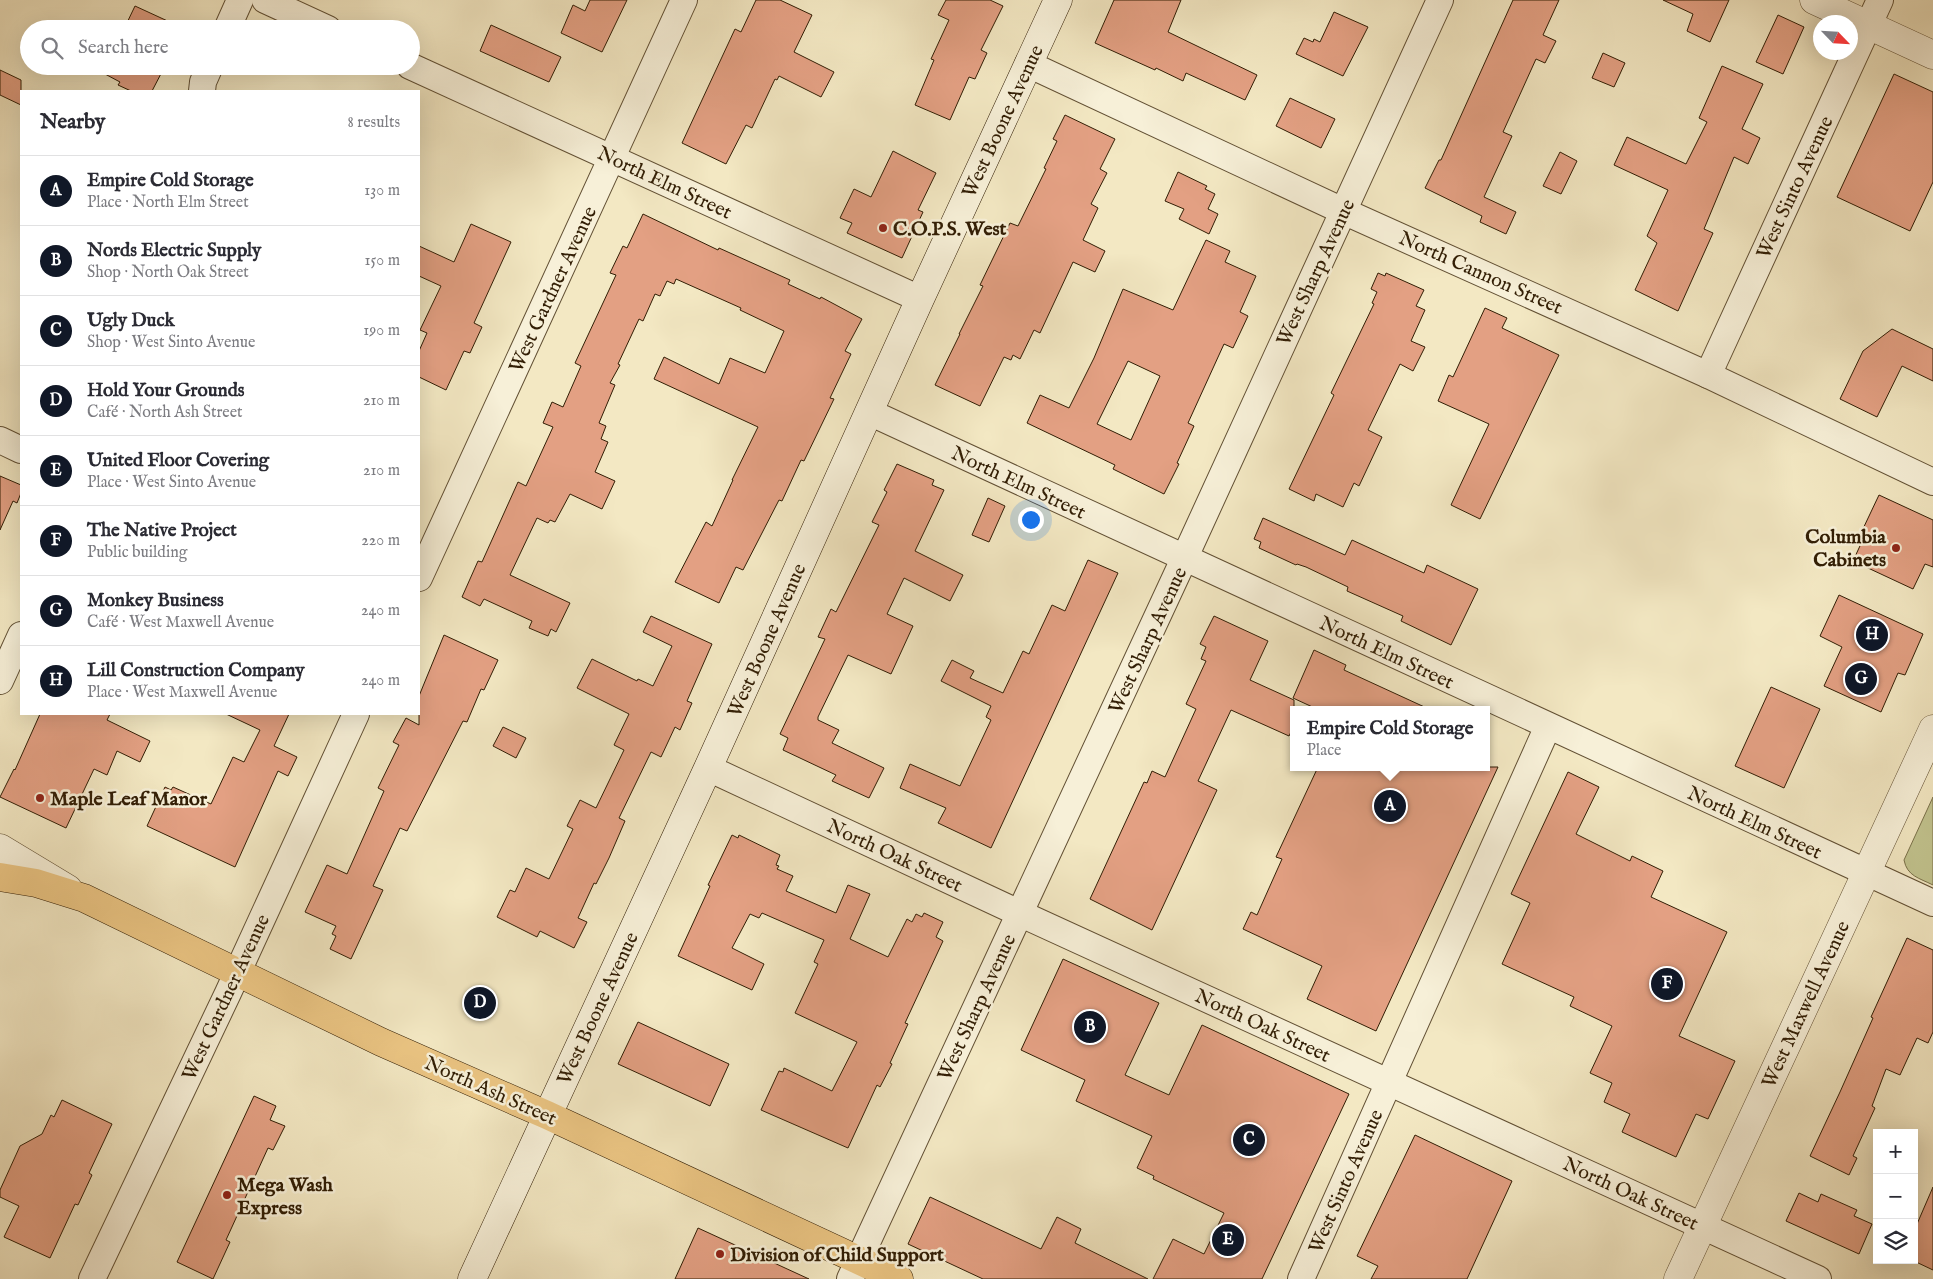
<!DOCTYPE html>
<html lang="en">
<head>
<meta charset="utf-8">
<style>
  :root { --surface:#fff; --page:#f7f7f7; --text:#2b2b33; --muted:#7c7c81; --line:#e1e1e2; --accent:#111827 }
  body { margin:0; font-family:"IM FELL English",serif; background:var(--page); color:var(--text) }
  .controls { position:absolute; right:15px; bottom:15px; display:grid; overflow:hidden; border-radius:0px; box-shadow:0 5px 20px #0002 }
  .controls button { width:45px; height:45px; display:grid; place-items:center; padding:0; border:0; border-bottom:1px solid var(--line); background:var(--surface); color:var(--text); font:25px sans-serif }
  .compass { position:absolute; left:1813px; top:15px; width:45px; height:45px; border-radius:50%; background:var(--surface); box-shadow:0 5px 20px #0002; rotate:115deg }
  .you { position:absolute; left:1030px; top:519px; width:18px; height:18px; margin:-12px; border:4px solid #fff; border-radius:50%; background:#1a73e8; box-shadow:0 0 0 8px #1a73e833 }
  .badge { display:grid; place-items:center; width:32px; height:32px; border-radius:50%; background:var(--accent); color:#fff; font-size:16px; font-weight:700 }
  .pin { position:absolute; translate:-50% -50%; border:2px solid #fff; box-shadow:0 1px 5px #0006 }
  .popup { position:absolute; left:1290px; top:706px; width:200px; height:65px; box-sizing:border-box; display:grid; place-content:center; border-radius:0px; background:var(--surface); filter:drop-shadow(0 1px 4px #0005); font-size:16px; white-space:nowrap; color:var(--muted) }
  .popup b { font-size:19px; color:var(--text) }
  .popup::after { content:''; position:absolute; left:50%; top:100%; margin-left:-10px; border:10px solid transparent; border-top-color:var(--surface) }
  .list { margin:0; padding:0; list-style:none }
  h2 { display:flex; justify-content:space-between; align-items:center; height:65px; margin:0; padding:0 20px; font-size:21px }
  h2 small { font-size:16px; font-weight:400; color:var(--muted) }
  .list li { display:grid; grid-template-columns:32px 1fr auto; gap:15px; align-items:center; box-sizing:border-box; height:70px; padding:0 20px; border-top:1px solid var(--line) }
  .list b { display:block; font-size:19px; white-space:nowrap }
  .list p { margin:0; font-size:16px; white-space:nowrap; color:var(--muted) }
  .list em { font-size:16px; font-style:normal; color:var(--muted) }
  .icon { flex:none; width:28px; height:28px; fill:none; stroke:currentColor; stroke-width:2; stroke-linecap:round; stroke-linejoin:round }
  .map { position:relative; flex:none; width:1933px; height:1279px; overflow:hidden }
  .search { position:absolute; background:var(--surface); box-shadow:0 5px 20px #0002; left:20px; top:20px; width:400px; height:55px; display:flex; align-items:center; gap:12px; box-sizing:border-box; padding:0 18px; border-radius:28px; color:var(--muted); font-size:19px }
  .panel { position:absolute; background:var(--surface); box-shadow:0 5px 20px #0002; left:20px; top:90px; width:400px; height:625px; border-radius:0px }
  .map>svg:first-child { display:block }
  .green { fill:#c2c48f; stroke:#7a714a }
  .building { fill:#e3a083; stroke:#321e05; fill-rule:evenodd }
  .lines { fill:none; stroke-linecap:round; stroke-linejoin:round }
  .minor-casing { stroke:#625034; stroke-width:28 }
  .tertiary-casing { stroke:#625034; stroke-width:29 }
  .secondary-casing { stroke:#321e05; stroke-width:29 }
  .primary-casing { stroke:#321e05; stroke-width:29 }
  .minor { stroke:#f7f0d8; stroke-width:26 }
  .tertiary { stroke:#f7f0d8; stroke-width:28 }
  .secondary { stroke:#f7f0d8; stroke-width:28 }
  .primary { stroke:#eac482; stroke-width:28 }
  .poi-dot { fill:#8f2418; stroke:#f7f0d8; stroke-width:2 }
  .labels { text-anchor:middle; stroke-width:5; stroke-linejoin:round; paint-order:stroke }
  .street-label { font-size:20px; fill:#321e05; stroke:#f7f0d8 }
  .poi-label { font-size:20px; font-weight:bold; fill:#321e05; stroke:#f7f0d8; text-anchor:start }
</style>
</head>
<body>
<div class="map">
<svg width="1933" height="1279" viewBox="0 0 1933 1279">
  <rect width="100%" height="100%" fill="#f3e8c3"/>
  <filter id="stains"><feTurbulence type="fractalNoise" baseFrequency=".004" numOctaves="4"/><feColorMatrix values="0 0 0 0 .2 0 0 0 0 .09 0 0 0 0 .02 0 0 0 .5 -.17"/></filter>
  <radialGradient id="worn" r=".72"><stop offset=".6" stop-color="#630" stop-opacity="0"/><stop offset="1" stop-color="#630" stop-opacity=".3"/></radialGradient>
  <path class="green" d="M1933,797V885C1919,878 1907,876 1904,860Z"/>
  <g class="building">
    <polygon points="590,0 627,0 602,52 561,33 573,5 585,11"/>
    <polygon points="756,0 780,0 812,15 794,52 834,72 821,97 779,76 777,80 775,79 752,128 746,125 726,164 682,143 735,29 741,32"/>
    <polygon points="946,0 990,0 1003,6 981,50 987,53 975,79 969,77 950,120 915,105 934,60 931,59 949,20 938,15"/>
    <polygon points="1114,0 1181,0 1168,32 1257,75 1245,100 1186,73 1183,81 1156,68 1155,70 1095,43"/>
    <polygon points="1513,0 1559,0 1543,35 1556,41 1545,63 1536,59 1503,132 1512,136 1484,197 1516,212 1506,234 1480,222 1482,216 1425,188 1439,160 1441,160"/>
    <polygon points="1663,0 1729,0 1710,42 1687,31 1693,14"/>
    <polygon points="135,6 185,29 124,29"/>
    <polygon points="1334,12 1368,27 1343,76 1296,54 1304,38 1313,42 1314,39 1320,42"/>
    <polygon points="1778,15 1804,27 1783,74 1756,62"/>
    <polygon points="491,25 561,57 549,82 480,51"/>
    <polygon points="1603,53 1625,63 1614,87 1592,78"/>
    <polygon points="90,66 165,66 152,91 131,91 118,85 120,82"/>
    <polygon points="1722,66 1763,84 1742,129 1760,138 1748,164 1734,157 1704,229 1713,233 1678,311 1635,290 1657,243 1647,236 1668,190 1614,165 1627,137 1686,164 1707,122 1699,118"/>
    <polygon points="0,70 21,80 21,105 0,95"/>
    <polygon points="1894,74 1933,92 1933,182 1910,231 1837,197"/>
    <polygon points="1290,98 1335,119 1321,148 1276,126"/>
    <polygon points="1065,115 1115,139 1100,169 1107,173 1091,204 1098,208 1083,240 1105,251 1095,272 1073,262 1040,333 1034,330 1020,359 1013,355 1011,360 1004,357 980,406 935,385 960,334 959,334 983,286 980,285 1010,223 1018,226 1046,169 1044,168 1057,141 1053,139"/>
    <polygon points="893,151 936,173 918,210 923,212 902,258 847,233 852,223 840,218 854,189 871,197"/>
    <polygon points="1560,152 1577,161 1561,194 1543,186"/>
    <polygon points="1178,172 1207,186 1205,189 1215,194 1208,209 1218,214 1209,234 1179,219 1184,209 1165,201"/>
    <polygon points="643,214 718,250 719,248 790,280 788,284 820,299 821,297 862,319 845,351 851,354 830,398 834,399 804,461 801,460 782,501 779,500 743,570 736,567 719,603 675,582 706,522 712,526 733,480 732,480 758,427 654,379 664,357 719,384 730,358 765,373 784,331 740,310 741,308 676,279 674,284 667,281 660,296 655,294 643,321 639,319 618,364 620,365 610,383 615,385 599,423 606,426 601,439 608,442 595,472 615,481 602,509 570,494 555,522 550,520 548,523 537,518 510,575 570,603 556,632 551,629 548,636 529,628 532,621 484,599 480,606 462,597 478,561 482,562 518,482 526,486 553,427 543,423 552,402 563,407 581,366 575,363 616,275 610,273 623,246 627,248"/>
    <polygon points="471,224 511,242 474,323 482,327 470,353 464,351 446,390 419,377 419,351 427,333 420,330 441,286 419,276 419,246 454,262"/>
    <path d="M1206,240L1230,251L1225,262L1256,276L1240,312L1248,316L1233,348L1224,344L1188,423L1194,426L1177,463L1179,464L1164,494L1113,469L1115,465L1027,423L1040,395L1069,408L1094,358L1123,289L1173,310ZM1128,361L1160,376L1131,440L1097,424Z"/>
    <polygon points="1378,273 1385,276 1386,273 1424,290 1416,306 1425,310 1411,341 1425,347 1413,371 1400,364 1368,430 1382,437 1359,486 1354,483 1343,507 1316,494 1314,501 1289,489 1334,395 1331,393 1374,304 1372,303 1377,292 1371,289"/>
    <polygon points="1485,308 1507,318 1502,328 1559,355 1480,519 1451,505 1489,424 1438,401 1449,375 1453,377"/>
    <polygon points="1892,329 1933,349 1933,381 1902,366 1877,417 1840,399 1863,351"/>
    <polygon points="897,464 934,480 932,485 944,490 915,551 963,575 950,601 904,578 887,614 913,626 891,674 848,655 818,717 818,720 839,730 832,743 884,768 869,798 832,781 836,775 783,750 788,738 780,734 825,639 818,637 831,609 836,612 879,525 872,522 887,492 884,490"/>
    <polygon points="0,476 21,485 21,493 17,503 13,501 0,530"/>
    <polygon points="1879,495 1933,520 1933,567 1925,564 1913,589 1853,561 1865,535 1861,533"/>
    <polygon points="988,498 1005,506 989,542 972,535"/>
    <polygon points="1263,518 1345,555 1352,540 1424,573 1427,565 1478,589 1451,645 1401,621 1403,616 1347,591 1348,587 1306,567 1297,564 1296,565 1259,548 1261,542 1254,539"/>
    <polygon points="1088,560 1118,573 991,848 938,823 946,808 900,788 910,764 960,786 991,720 986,717 991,706 941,681 952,660 974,671 970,678 1003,693 1023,651 1029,654 1052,605 1065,611"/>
    <polygon points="1839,595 1923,634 1905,675 1898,673 1881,712 1824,686 1842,647 1820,636"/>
    <polygon points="651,616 712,644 687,701 692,703 680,730 675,727 661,757 651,752 619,818 625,821 609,858 596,884 594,883 578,918 587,922 574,948 540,931 537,937 497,917 510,890 515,892 526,868 549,879 573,829 567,826 580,800 596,808 624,750 614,745 629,714 577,688 592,659 637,681 638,679 653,686 672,646 643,632"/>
    <polygon points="1214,616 1268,641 1250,680 1294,700 1294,726 1289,736 1231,710 1198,781 1217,790 1152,930 1090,899 1144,782 1147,783 1152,771 1165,777 1196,709 1186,704 1206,661 1201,659 1206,647 1200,644"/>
    <polygon points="444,635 498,660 484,690 481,689 467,722 463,721 407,831 400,828 373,886 383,890 351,959 330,949 336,936 332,934 336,926 305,912 327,865 347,874 384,791 378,788 399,745 393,742 406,718 419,725 419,696"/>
    <polygon points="1314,650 1346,665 1344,670 1431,710 1319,710 1293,698"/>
    <polygon points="1771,687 1820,709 1784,788 1735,766"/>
    <polygon points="40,714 110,714 107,720 150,741 140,762 117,751 107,775 94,769 66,828 0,797 14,769 15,770"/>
    <polygon points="226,714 289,714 274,746 297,757 288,776 278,771 235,867 147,826 165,787 171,790 173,787 211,804 233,757 244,762 260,730"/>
    <polygon points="503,727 526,738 516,758 493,746"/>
    <polygon points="1318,767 1498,767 1376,1031 1307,999 1322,966 1243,929 1251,912 1257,915 1282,859 1276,857"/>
    <polygon points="1568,772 1599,787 1576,834 1630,861 1632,856 1663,871 1651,897 1727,932 1679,1036 1735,1061 1708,1119 1696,1114 1676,1157 1622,1132 1630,1114 1604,1102 1612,1083 1590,1073 1612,1026 1570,1006 1574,997 1502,964 1530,903 1511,894"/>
    <polygon points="732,835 738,838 739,835 780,855 776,865 779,866 777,869 793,876 786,891 836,913 848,885 870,894 850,939 888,957 907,919 912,922 916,914 922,917 924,913 943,922 936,937 943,941 905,1023 908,1024 890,1063 892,1064 880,1087 877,1085 848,1148 761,1110 779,1071 783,1072 784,1068 832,1091 857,1042 795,1013 818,964 814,962 824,940 762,913 759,918 750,914 732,948 764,964 752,990 678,956 710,886 708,885"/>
    <polygon points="1907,938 1933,950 1933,1032 1928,1043 1917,1038 1900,1075 1886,1069 1872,1106 1875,1108 1853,1156 1857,1158 1849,1175 1810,1156 1840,1092 1873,1018 1871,1017"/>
    <polygon points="1063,959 1159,1003 1125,1075 1169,1095 1202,1025 1349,1094 1262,1279 1153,1279 1173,1239 1204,1254 1224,1213 1153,1179 1154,1176 1137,1168 1152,1136 1076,1101 1085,1080 1021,1050"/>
    <polygon points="638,1022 729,1064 710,1106 618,1064"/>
    <polygon points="254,1096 276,1106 270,1120 285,1126 273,1150 268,1148 226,1240 230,1242 213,1279 177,1262"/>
    <polygon points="62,1100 112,1124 89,1173 92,1175 78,1205 75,1204 50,1258 4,1237 19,1206 0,1197 0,1190 20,1146 42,1134 51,1115 54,1117"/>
    <polygon points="1415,1135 1512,1181 1467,1279 1371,1279 1378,1266 1357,1256"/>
    <polygon points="1933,1187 1933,1270 1914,1261 1914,1231"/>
    <polygon points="1799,1193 1818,1202 1821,1194 1857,1210 1854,1216 1872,1224 1859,1254 1786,1221"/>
    <polygon points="930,1197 1041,1249 1057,1217 1081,1229 1075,1243 1148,1279 983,1279 908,1244"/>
    <polygon points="698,1228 809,1279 675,1279"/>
  </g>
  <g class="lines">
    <defs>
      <g id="minor">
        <polyline points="265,0 328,29"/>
        <polyline points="227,29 240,0"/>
        <polyline points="1028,64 1343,211 1708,375 1933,482"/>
        <polyline points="410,66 920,299"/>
        <polyline points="202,91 203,82 210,66"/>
        <polyline points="1708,375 1880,0"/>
        <polyline points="869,412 1933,903"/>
        <polyline points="0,440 21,450"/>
        <polyline points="419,578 684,0"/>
        <polyline points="0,681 21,635"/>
        <polyline points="708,768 1019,913 1818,1279"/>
        <polyline points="92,1279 228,993 356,714"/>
        <polyline points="850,1279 1184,559 1440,0"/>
        <polyline points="1301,1279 1548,726"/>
      </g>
      <g id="tertiary">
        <polyline points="1814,0 1933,55"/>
        <polyline points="0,848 68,889"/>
        <polyline points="1678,1279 1933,729"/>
      </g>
      <polyline id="secondary" points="472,1279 708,768 920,299 1058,0"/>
      <polyline id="primary" points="0,877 36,883 84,898 381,1042 547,1115 899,1279"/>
    </defs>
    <use href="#minor" class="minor-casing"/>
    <use href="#tertiary" class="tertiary-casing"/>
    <use href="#secondary" class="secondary-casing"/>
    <use href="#primary" class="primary-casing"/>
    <use href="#minor" class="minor"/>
    <use href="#tertiary" class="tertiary"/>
    <use href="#secondary" class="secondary"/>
    <use href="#primary" class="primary"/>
  </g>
  <g class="poi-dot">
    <circle cx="883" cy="228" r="5"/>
    <circle cx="1896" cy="548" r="5"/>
    <circle cx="40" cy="798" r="5"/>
    <circle cx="227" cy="1195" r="5"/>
    <circle cx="720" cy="1254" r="5"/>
  </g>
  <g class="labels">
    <g class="street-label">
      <text transform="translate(1002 121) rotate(-65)" y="7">West Boone Avenue</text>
      <text transform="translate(665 182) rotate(25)" y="7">North Elm Street</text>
      <text transform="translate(1794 187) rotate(-65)" y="7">West Sinto Avenue</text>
      <text transform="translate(1315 272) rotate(-65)" y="7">West Sharp Avenue</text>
      <text transform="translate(1481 272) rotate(24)" y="7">North Cannon Street</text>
      <text transform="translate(552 289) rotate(-65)" y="7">West Gardner Avenue</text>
      <text transform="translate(1019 482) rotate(25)" y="7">North Elm Street</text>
      <text transform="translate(766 640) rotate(-66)" y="7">West Boone Avenue</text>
      <text transform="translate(1147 640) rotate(-65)" y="7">West Sharp Avenue</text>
      <text transform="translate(1387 652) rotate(25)" y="7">North Elm Street</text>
      <text transform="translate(1755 822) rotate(25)" y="7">North Elm Street</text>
      <text transform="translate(895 855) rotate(25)" y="7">North Oak Street</text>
      <text transform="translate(225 997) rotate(-65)" y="7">West Gardner Avenue</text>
      <text transform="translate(1805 1004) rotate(-65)" y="7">West Maxwell Avenue</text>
      <text transform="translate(976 1007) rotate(-65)" y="7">West Sharp Avenue</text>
      <text transform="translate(597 1008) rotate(-65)" y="7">West Boone Avenue</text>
      <text transform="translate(1263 1025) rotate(25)" y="7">North Oak Street</text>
      <text transform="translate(491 1090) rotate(24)" y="7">North Ash Street</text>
      <text transform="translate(1345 1181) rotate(-66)" y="7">West Sinto Avenue</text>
      <text transform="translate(1631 1193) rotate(25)" y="7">North Oak Street</text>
    </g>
    <g class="poi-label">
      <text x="893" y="235">C.O.P.S. West</text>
      <text x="1886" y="543" text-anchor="end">Columbia<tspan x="1886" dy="23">Cabinets</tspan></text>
      <text x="50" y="805">Maple Leaf Manor</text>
      <text x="237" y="1191">Mega Wash<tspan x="237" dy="23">Express</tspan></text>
      <text x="730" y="1261">Division of Child Support</text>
    </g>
  </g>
  <rect width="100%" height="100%" filter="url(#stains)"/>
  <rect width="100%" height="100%" fill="url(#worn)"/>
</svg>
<div class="controls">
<button>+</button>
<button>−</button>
<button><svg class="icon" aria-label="layers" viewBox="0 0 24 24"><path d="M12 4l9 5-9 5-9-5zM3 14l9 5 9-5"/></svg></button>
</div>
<svg class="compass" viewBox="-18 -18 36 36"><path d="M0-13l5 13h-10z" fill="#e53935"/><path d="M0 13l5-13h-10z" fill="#7c7c81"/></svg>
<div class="you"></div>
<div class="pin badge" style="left:1390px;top:806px">A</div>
<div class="popup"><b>Empire Cold Storage</b>Place</div>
<div class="pin badge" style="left:1090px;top:1027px">B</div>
<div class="pin badge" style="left:1249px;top:1140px">C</div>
<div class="pin badge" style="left:480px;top:1003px">D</div>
<div class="pin badge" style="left:1228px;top:1240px">E</div>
<div class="pin badge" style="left:1667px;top:984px">F</div>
<div class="pin badge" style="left:1861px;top:679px">G</div>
<div class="pin badge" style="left:1872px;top:635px">H</div>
<div class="search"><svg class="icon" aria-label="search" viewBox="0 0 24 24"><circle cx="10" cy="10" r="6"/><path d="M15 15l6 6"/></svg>Search here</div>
<section class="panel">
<h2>Nearby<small>8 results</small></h2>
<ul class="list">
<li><span class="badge">A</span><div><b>Empire Cold Storage</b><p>Place · North Elm Street</p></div><em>130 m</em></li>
<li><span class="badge">B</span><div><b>Nords Electric Supply</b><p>Shop · North Oak Street</p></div><em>150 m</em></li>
<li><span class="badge">C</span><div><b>Ugly Duck</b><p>Shop · West Sinto Avenue</p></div><em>190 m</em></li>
<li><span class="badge">D</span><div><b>Hold Your Grounds</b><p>Café · North Ash Street</p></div><em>210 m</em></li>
<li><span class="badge">E</span><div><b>United Floor Covering</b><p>Place · West Sinto Avenue</p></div><em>210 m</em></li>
<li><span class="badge">F</span><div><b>The Native Project</b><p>Public building</p></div><em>220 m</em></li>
<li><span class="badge">G</span><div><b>Monkey Business</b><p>Café · West Maxwell Avenue</p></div><em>240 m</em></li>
<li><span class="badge">H</span><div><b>Lill Construction Company</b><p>Place · West Maxwell Avenue</p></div><em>240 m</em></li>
</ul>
</section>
</div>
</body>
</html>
